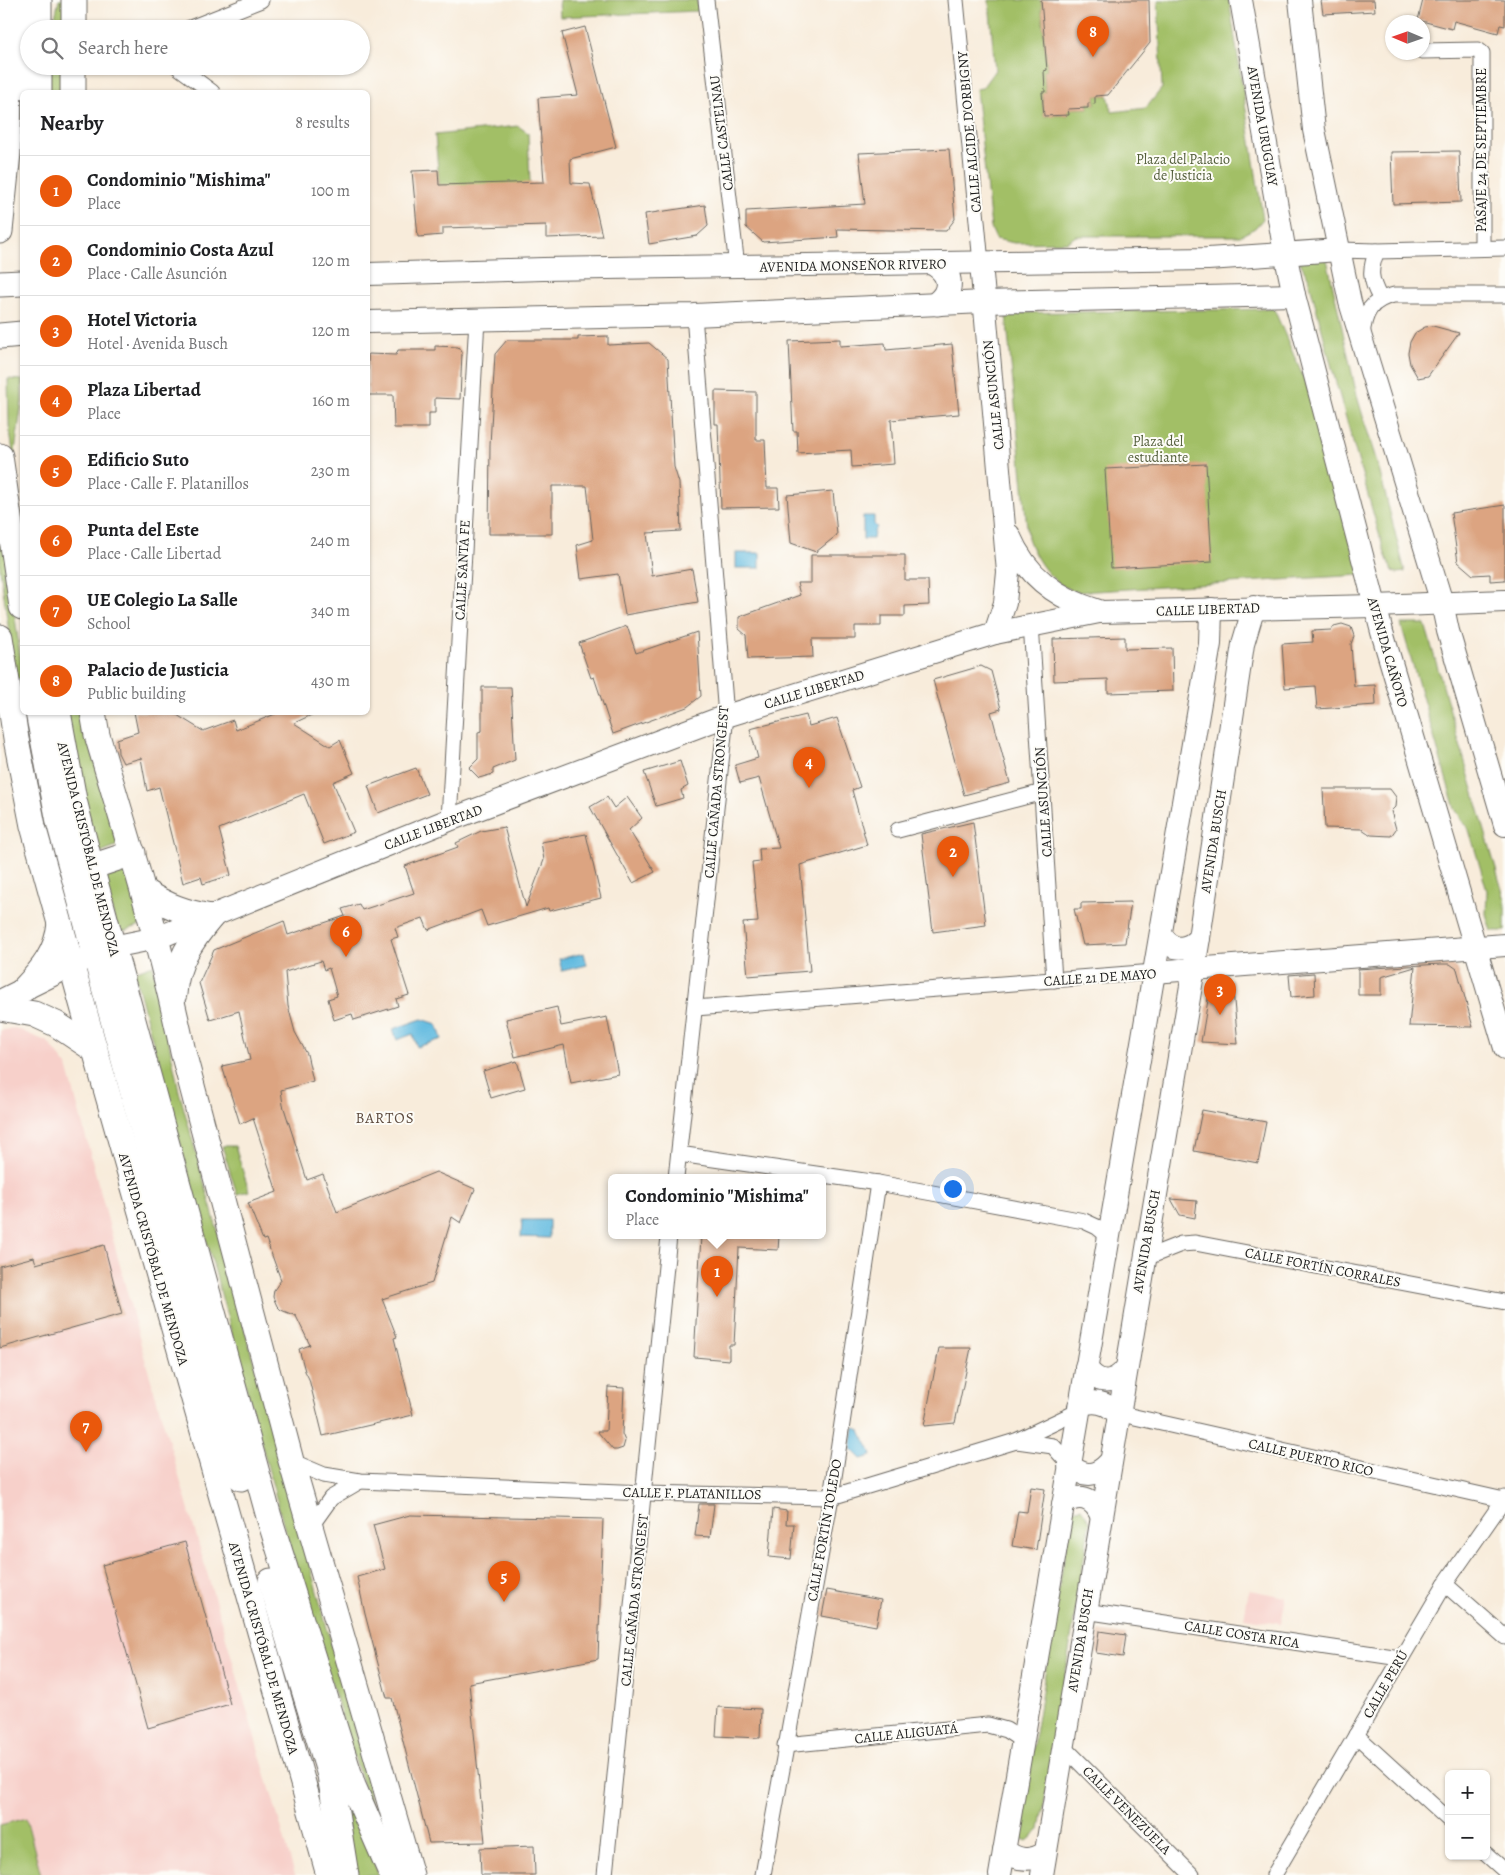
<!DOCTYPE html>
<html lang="en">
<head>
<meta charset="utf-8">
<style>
  :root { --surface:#fff; --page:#f6f6f6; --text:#202124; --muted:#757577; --line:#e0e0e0; --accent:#ea580c }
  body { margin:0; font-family:Alegreya,serif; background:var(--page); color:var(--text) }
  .controls { position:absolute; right:15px; bottom:15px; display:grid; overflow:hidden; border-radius:8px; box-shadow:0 1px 4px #0004 }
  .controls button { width:45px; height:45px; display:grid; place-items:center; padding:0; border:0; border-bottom:1px solid var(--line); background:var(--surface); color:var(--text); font:25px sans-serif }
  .compass { position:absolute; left:1385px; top:15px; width:45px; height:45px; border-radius:50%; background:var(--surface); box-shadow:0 1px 4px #0004; rotate:272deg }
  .you { position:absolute; left:952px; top:1188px; width:18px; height:18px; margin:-12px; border:4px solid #fff; border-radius:50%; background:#1a73e8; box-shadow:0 0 0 8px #1a73e833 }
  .badge { display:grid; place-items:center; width:32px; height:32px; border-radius:50%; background:var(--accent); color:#fff; font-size:16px; font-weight:700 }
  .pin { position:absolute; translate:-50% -41px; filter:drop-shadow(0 1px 2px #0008) }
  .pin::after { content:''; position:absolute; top:26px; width:18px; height:15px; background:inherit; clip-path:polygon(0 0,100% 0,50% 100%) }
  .popup { position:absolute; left:608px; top:1174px; width:218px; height:65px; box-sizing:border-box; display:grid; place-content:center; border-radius:8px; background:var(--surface); filter:drop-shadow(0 1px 4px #0005); font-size:16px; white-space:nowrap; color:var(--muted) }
  .popup b { font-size:19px; color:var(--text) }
  .popup::after { content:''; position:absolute; left:50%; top:100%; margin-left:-10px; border:10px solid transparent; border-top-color:var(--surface) }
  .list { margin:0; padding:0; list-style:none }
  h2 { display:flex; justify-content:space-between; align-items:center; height:65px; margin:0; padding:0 20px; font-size:21px }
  h2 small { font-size:16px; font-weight:400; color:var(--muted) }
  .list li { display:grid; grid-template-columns:32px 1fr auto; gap:15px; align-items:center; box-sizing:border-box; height:70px; padding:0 20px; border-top:1px solid var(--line) }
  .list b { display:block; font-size:19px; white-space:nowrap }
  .list p { margin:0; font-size:16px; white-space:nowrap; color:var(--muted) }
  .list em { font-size:16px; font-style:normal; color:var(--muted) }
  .icon { flex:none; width:28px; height:28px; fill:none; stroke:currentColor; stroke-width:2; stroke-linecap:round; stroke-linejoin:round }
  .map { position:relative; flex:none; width:1505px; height:1875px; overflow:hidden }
  .search { position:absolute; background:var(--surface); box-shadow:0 1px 4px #0004; left:20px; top:20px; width:350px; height:55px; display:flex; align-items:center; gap:12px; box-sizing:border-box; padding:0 18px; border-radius:28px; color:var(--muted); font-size:19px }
  .panel { position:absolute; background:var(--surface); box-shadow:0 1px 4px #0004; left:20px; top:90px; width:350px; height:625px; border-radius:8px }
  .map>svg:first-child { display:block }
  .built { fill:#f7d0ca }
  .green { fill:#a2bf66; stroke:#5f6e41 }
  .water { fill:#63bbe0; stroke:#406c7e }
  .building { fill:#dca481 }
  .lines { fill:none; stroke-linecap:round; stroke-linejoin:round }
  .street-casing { stroke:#69655f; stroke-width:17 }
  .secondary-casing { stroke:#69655f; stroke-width:24 }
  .primary-casing { stroke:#69655f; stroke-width:27 }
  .street { stroke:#fff; stroke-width:15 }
  .secondary { stroke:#fff; stroke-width:22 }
  .primary { stroke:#fff; stroke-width:25 }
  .labels { text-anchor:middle; stroke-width:4; stroke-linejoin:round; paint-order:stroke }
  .street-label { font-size:14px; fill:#1c1c1c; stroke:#fdfcf7 }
  .park-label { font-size:14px; fill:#525d3a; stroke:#fdfcf7 }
  .neighbourhood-label { font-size:15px; letter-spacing:1px; fill:#5f4c3f; stroke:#fdfcf7 }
</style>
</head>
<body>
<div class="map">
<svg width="1505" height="1875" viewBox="0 0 1505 1875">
  <rect width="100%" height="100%" fill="#fdfcf7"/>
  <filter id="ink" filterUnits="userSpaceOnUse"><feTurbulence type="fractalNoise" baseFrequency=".02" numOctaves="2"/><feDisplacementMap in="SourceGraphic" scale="10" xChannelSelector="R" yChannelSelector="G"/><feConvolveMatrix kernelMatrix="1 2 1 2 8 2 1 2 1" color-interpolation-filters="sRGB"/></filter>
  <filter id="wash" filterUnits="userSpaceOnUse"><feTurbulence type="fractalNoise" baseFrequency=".0096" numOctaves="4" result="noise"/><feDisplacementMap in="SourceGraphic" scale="20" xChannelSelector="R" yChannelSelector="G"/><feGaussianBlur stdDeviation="1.12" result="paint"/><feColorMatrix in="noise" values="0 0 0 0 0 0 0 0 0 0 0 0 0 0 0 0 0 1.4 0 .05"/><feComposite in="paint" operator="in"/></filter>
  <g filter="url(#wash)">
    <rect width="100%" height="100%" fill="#f8ecdb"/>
    <g class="built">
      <polygon points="15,1028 48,1042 67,1066 144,1356 295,1875 0,1875 0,1031"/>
      <polygon points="1249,1590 1286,1597 1281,1624 1244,1618"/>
    </g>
    <g class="green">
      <polygon points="59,0 65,0 65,29 52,29"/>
      <polygon points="559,0 697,0 698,11 560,17"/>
      <polygon points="989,0 1041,0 1047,70 1044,71 1045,92 1042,93 1044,116 1068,115 1068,109 1088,108 1088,103 1095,104 1095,96 1108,95 1112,112 1146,108 1162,88 1158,0 1229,0 1263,219 1255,228 1240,236 1076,236 1067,242 1014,243 996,239 991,228 976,89 982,88 995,70"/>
      <polygon points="49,66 65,66 64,92 49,92"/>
      <polygon points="518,126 528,133 530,183 443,227 435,135"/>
      <polygon points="1297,257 1327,259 1357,396 1380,473 1405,572 1397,573 1392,571 1384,551 1336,383 1308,277"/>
      <path d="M1274,309L1307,386L1362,575L1079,592C1054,588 1036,561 1028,538L1006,313Z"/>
      <polygon points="8,379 22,380 22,402 14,458 9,426"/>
      <polygon points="0,503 22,670 22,712 29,713 85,945 77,947 43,827 11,647 0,568"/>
      <polygon points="1401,624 1425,624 1505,900 1505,931 1491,931 1486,914 1487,891 1476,853 1469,830 1455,809"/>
      <polygon points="66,713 81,713 117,840 116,846 101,852 95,846"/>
      <path d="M126,864L144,924L118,933L102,873C113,875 118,872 126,864Z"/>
      <polygon points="153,965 179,1091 367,1773 370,1809 284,1527 134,972"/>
      <polygon points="222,1146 235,1146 249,1191 237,1194"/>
      <polygon points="1081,1508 1090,1521 1040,1830 1027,1841 1018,1837 1072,1510"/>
      <polygon points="335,1773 379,1875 354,1875"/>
      <polygon points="26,1818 41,1875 0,1875 0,1825"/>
    </g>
    <g class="water">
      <polygon points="863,516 874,516 874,524 877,527 874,532 873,539 863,539"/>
      <rect x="736" y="553" width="24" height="15"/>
      <polygon points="584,953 587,965 562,971 559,959"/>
      <polygon points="422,1019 437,1024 442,1039 417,1047 413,1034 397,1040 393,1029"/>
      <polygon points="522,1220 549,1220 549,1238 521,1237"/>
      <path d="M854,1427L860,1430C863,1438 871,1448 872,1456L861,1459L851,1449Z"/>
    </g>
    <g id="blocks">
      <g class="building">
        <polygon points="1041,0 1149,0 1150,43 1108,95 1095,96 1095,104 1088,103 1088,108 1068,109 1069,115 1044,116 1042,92 1045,92 1044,71 1047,70"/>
        <polygon points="1321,0 1374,0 1375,11 1323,14"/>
        <polygon points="1423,0 1505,0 1505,26 1500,25 1498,33 1454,21 1452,29 1418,20"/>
        <polygon points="585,27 616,147 570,159 571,183 590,184 602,236 546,238 546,225 443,228 443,235 418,237 412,171 438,170 439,185 544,182 538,98 578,95 562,33"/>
        <polygon points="949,149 955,219 946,231 837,229 838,237 763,242 746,227 746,211 865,204 859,153"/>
        <polygon points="1459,151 1461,202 1393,204 1391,152"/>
        <polygon points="705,205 708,226 697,236 649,244 645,214"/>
        <polygon points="1433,326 1459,333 1428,376 1418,378 1410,364 1408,353 1410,342 1415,333 1425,327"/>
        <polygon points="608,336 608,345 649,343 668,359 674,467 679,483 681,531 647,533 652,576 692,569 698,602 625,615 618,574 581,579 577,545 593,540 587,486 552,486 552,534 489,534 490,445 495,354 507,340 578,340 578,337"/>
        <polygon points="840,339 840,346 885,343 886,350 952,344 959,414 891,420 894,464 852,467 851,450 798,453 797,431 793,431 789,341"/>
        <polygon points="435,346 458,347 462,352 460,399 435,398 435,413 429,413 429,428 394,428 393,395 368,395 368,354 396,355 398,350 435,350"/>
        <polygon points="715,391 756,392 756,440 765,440 767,488 778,488 779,507 721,508 718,424 715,424"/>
        <polygon points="1206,464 1212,562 1111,568 1105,469"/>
        <polygon points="833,491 837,535 816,552 791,543 787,495"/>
        <polygon points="1505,505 1505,580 1490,581 1490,574 1473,575 1458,562 1451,513"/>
        <polygon points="811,555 905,555 905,580 928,580 929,605 905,606 905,616 881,616 881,626 855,626 855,639 812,639 813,657 748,659 746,635 739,629 739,617 800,595 797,583 811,583"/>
        <polygon points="1342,624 1351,627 1354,636 1351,644 1354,686 1375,685 1376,705 1317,709 1315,686 1285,688 1282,644 1313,642 1312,631 1331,630 1334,626"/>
        <polygon points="627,626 636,653 697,632 701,696 687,707 613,734 594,677 591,678 579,643"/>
        <polygon points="1125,637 1125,649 1172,648 1173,691 1108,693 1108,679 1054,681 1053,639"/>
        <polygon points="981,666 991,671 1001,709 991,712 1010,783 964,795 933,680"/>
        <polygon points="482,687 511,687 515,760 493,769 493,774 479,778 469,768 478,759 478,732 482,731"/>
        <polygon points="134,712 172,712 203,731 233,720 236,730 280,712 318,712 294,723 330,746 340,740 354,773 333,782 354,832 324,844 304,794 219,829 231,875 203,884 201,877 183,883 159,787 147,791 141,758 123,763 118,753 117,739 138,732"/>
        <polygon points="806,715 809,726 837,718 860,787 852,790 867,845 800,865 810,971 748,976 743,923 758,922 752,862 760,861 759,849 779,848 759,778 740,783 735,765 758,758 750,729"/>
        <polygon points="680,761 688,786 681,790 683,798 656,806 644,772"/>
        <polygon points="416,768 427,794 378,813 368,786"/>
        <polygon points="1323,789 1390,789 1396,797 1395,807 1391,811 1396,829 1391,836 1371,835 1362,829 1325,828"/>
        <polygon points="607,797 614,808 627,797 642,818 629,830 655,872 633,883 590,807"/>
        <polygon points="973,822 986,925 933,932 921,834"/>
        <polygon points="504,827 526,907 544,860 541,842 586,834 601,898 549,911 548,908 487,926 481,910 428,930 423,918 395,928 398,937 391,939 409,995 396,999 398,1006 354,1020 352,1014 334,1020 328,999 337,996 329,968 324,970 321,961 285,972 288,1006 295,1032 307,1054 313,1081 281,1090 283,1105 307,1180 323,1174 337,1212 436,1172 475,1189 461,1223 452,1217 432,1283 382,1299 397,1337 394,1338 413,1415 323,1436 309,1379 305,1371 299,1349 310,1345 296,1316 281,1310 277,1306 273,1297 274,1290 281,1280 266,1239 263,1240 248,1203 277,1192 253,1118 240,1124 222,1066 250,1060 239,1011 210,1020 199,983 214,950 284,921 288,935 345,916 342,909 359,904 362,910 414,893 405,866 458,847 456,843 481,831"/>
        <polygon points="1131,902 1125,943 1083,945 1074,909 1081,909 1081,903"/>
        <polygon points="1441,964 1450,964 1457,969 1473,1027 1409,1026 1415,967 1381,977 1381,995 1358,995 1358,969"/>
        <polygon points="1314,973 1315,995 1291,997 1289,975"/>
        <polygon points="1232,980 1238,1044 1201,1042 1210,988 1218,982"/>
        <polygon points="557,1007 561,1026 607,1017 618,1074 571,1083 564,1045 515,1057 506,1019"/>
        <polygon points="517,1061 525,1088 491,1098 483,1071"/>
        <polygon points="1202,1110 1266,1122 1258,1163 1194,1151"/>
        <polygon points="1171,1199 1197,1201 1195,1218 1180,1215"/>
        <polygon points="701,1236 779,1236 778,1250 739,1248 734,1345 729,1345 729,1360 694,1357"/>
        <polygon points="104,1245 122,1314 0,1348 0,1266 34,1257 36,1264"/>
        <polygon points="939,1348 971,1348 955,1423 924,1426"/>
        <polygon points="608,1387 624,1388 622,1434 625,1441 623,1448 617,1450 613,1450 597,1431 606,1431"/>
        <polygon points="1031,1487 1045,1489 1036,1550 1012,1546 1018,1511 1027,1512"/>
        <polygon points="699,1504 714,1504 710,1537 695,1536"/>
        <polygon points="773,1509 787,1511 786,1524 794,1524 791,1559 769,1557"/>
        <polygon points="410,1515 603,1519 598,1659 469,1683 485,1842 429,1843 392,1698 387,1698 365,1614 357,1577 385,1569 373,1525"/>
        <polygon points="185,1542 230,1704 148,1728 102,1565"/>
        <polygon points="827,1590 881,1600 876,1626 822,1616"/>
        <polygon points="1099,1631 1126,1635 1123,1657 1096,1653"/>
        <polygon points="718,1707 761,1709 760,1738 716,1736"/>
        <polygon points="534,1846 535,1875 481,1875 480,1848"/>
      </g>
    </g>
  </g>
  <g filter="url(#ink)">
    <use href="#blocks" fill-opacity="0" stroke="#69655f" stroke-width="1"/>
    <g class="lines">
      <defs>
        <g id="street">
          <polyline points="706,0 737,267"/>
          <polyline points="956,0 981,263"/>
          <polyline points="188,29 261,0"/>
          <polyline points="1422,51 1478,50 1482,53 1482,248"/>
          <polyline points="177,66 212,92"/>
          <polyline points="25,92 26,0"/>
          <polyline points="1339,250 1377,251 1505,248"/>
          <path d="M1377,251C1369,270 1370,280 1380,298"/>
          <path d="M1362,336C1364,314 1370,300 1394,295H1505"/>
          <polyline points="1031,624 1054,980"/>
          <polyline points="449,820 477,319"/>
          <polyline points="898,830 1043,792"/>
          <polyline points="695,1008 1154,972"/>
          <polyline points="679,1154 878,1183 1084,1221 1097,1227 1108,1236"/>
          <polyline points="676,1178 726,716 694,315"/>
          <polyline points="1143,1259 1181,1244 1195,1243 1505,1302"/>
          <polyline points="1117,1413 1504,1500"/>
          <polyline points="1017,1441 1053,1446 1069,1464"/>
          <polyline points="291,1461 324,1475 360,1481 645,1493 831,1497 1016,1441 1077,1412"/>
          <polyline points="311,1526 331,1498 360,1481"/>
          <polyline points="1445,1584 1505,1637"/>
          <polyline points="1085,1611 1400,1658"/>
          <polyline points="1356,1735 1449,1820"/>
          <polyline points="785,1745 988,1725 1006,1730 1023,1741"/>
          <polyline points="1063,1746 1192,1875"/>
          <polyline points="1486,1854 1505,1871"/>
          <polyline points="605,1875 669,1236"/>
          <polyline points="763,1875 831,1497 878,1183"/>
          <polyline points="1274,1875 1445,1584 1505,1498"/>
        </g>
        <g id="secondary">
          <polyline points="1241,0 1285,253 1294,295 1382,632 1505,1048"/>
          <polyline points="1300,0 1314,130 1350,302 1442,603 1448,631 1505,825"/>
          <polyline points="981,263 1008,572 1005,603 995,633"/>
          <polyline points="368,274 543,269 1208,259 1339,250"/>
          <polyline points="368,322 694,315 984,302 1294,295"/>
          <path d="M1009,535C1026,576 1057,599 1099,611"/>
          <path d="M1161,934C1170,951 1186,952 1199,938"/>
          <polyline points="1154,972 1505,945"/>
          <polyline points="0,1001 95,954 112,947 157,938 449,820 726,716 995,633 1099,612 1375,606 1505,601"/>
          <path d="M1086,1367C1097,1384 1112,1385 1125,1370"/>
          <path d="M1079,1406C1093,1399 1106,1402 1117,1413"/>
          <path d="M1069,1464C1083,1478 1096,1477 1109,1463"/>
          <path d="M1063,1504C1079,1493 1093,1497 1101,1515"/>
          <path d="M1004,1850C1018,1861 1030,1862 1045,1853"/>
          <polyline points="1000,1875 1210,644 1211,609"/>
          <polyline points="1042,1875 1199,938 1243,644 1254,607"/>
        </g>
        <g id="primary">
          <polyline points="39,29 39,0"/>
          <polyline points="74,29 74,0"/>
          <polyline points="39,92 39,66"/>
          <polyline points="73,92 73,66"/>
          <polyline points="0,231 8,153 10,0"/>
          <path d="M937,265C952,275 952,292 938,303"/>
          <polyline points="0,284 22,283"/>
          <polyline points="0,336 22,334"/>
          <polyline points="0,456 22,607"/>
          <polyline points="0,637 16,739 33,826 95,1050 329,1875"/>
          <polyline points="38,712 59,822 160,1192 241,1478"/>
          <polyline points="58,712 74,800 91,867 269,1517 353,1786 392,1875"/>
          <path d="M93,712L97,735C128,840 161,944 183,1052L291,1461L411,1875"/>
          <polyline points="91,867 133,853"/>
          <path d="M145,892C167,906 186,913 211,917"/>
          <path d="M24,989C43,969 57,952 60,924"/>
          <path d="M174,994C176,962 191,941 211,917"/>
          <polyline points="0,1008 34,1014 56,1024 95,1050"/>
          <polyline points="271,1581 330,1775 346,1875"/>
        </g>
      </defs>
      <use href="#street" class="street-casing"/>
      <use href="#secondary" class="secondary-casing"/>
      <use href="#primary" class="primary-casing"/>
      <use href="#street" class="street"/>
      <use href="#secondary" class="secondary"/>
      <use href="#primary" class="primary"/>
    </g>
  </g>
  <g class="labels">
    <g class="street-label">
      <text transform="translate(1263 126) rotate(80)" y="5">AVENIDA URUGUAY</text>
      <text transform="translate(969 132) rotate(-95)" y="5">CALLE ALCIDE D'ORBIGNY</text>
      <text transform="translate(721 133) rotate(-97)" y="5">CALLE CASTELNAU</text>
      <text transform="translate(1481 150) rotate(-90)" y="5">PASAJE 24 DE SEPTIEMBRE</text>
      <text transform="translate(853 265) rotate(-1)" y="5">AVENIDA MONSEÑOR RIVERO</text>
      <text transform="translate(993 395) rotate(-96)" y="5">CALLE ASUNCIÓN</text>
      <text transform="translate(462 570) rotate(-87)" y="5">CALLE SANTA FE</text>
      <text transform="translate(1208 609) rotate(-2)" y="5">CALLE LIBERTAD</text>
      <text transform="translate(1388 652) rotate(74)" y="5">AVENIDA CAÑOTO</text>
      <text transform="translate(814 689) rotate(-17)" y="5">CALLE LIBERTAD</text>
      <text transform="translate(716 792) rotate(-85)" y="5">CALLE CAÑADA STRONGEST</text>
      <text transform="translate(1043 802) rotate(-94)" y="5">CALLE ASUNCIÓN</text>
      <text transform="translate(433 827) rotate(-21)" y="5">CALLE LIBERTAD</text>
      <text transform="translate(1213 841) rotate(-81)" y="5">AVENIDA BUSCH</text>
      <text transform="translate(89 849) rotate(76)" y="5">AVENIDA CRISTÓBAL DE MENDOZA</text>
      <text transform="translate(1100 977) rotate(-4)" y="5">CALLE 21 DE MAYO</text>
      <text transform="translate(1146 1241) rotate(-80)" y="5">AVENIDA BUSCH</text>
      <text transform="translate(154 1259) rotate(74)" y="5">AVENIDA CRISTÓBAL DE MENDOZA</text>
      <text transform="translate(1323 1267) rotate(11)" y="5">CALLE FORTÍN CORRALES</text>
      <text transform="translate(1311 1457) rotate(13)" y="5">CALLE PUERTO RICO</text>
      <text transform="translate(692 1493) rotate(1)" y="5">CALLE F. PLATANILLOS</text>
      <text transform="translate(824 1530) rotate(-80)" y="5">CALLE FORTÍN TOLEDO</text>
      <text transform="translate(634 1600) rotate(-84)" y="5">CALLE CAÑADA STRONGEST</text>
      <text transform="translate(1242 1634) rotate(9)" y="5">CALLE COSTA RICA</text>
      <text transform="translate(1080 1640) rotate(-81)" y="5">AVENIDA BUSCH</text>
      <text transform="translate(264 1648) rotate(74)" y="5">AVENIDA CRISTÓBAL DE MENDOZA</text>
      <text transform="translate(1385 1684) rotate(-60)" y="5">CALLE PERÚ</text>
      <text transform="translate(906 1733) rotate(-6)" y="5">CALLE ALIGUATÁ</text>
      <text transform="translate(1127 1810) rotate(45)" y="5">CALLE VENEZUELA</text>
    </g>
    <g class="park-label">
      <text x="1183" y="164">Plaza del Palacio<tspan x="1183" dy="16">de Justicia</tspan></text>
      <text x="1158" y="446">Plaza del<tspan x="1158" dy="16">estudiante</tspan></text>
    </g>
    <g class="neighbourhood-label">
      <text x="385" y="1123">BARTOS</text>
    </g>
  </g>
</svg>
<div class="controls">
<button>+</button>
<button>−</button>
</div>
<svg class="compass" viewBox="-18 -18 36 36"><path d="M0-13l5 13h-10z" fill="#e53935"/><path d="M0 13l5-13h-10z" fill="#757577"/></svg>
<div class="you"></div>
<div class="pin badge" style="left:717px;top:1297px">1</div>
<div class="popup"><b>Condominio &quot;Mishima&quot;</b>Place</div>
<div class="pin badge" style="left:953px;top:877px">2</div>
<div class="pin badge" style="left:1220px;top:1015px">3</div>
<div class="pin badge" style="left:809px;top:788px">4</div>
<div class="pin badge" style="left:504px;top:1602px">5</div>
<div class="pin badge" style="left:346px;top:957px">6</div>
<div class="pin badge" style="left:86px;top:1452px">7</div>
<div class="pin badge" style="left:1093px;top:57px">8</div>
<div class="search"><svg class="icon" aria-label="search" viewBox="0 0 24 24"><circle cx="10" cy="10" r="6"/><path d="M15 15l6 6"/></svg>Search here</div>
<section class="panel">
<h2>Nearby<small>8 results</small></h2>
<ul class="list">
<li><span class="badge">1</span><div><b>Condominio &quot;Mishima&quot;</b><p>Place</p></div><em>100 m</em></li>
<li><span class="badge">2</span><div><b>Condominio Costa Azul</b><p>Place · Calle Asunción</p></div><em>120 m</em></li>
<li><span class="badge">3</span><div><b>Hotel Victoria</b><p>Hotel · Avenida Busch</p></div><em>120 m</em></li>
<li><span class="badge">4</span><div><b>Plaza Libertad</b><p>Place</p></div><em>160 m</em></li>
<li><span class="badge">5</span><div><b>Edificio Suto</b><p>Place · Calle F. Platanillos</p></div><em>230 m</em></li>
<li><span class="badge">6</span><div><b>Punta del Este</b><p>Place · Calle Libertad</p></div><em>240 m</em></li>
<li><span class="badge">7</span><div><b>UE Colegio La Salle</b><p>School</p></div><em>340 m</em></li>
<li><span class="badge">8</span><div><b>Palacio de Justicia</b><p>Public building</p></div><em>430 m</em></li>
</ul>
</section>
</div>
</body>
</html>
